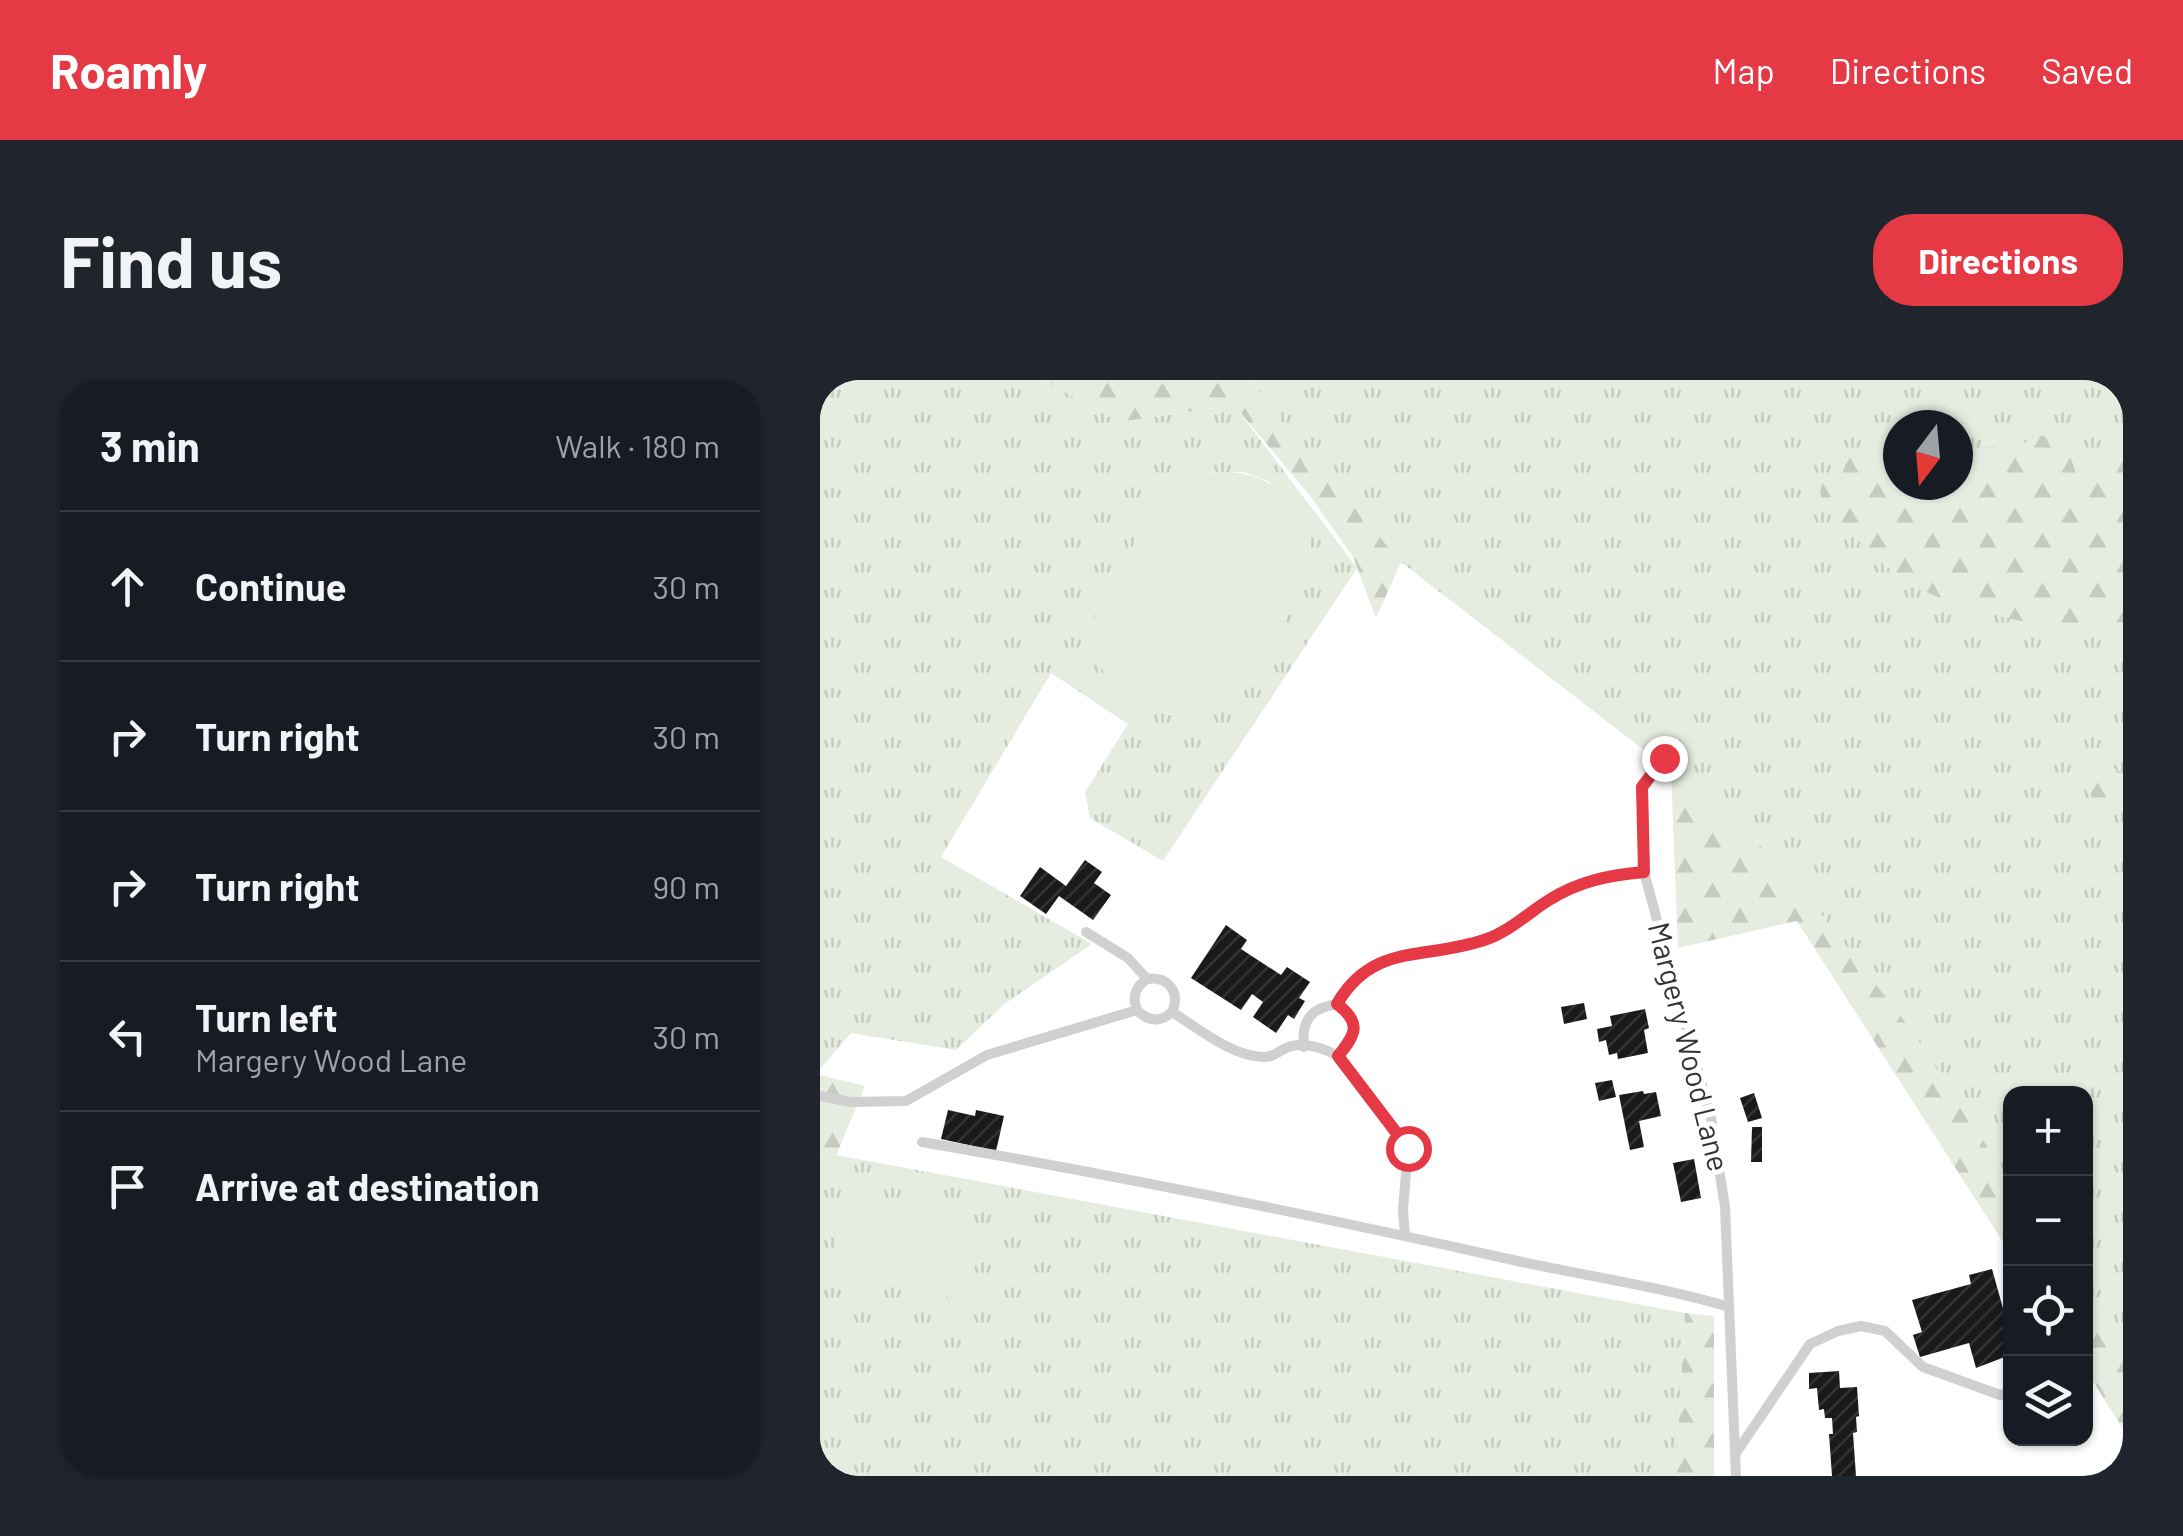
<!DOCTYPE html>
<html lang="en">
<head>
<meta charset="utf-8">
<style>
  :root { --surface:#171b24; --page:#20242c; --text:#f1f3f6; --muted:#9ea1a6; --line:#363941; --accent:#e63946 }
  body { margin:0; font-family:Barlow,sans-serif; background:var(--page); color:var(--text) }
  .controls { position:absolute; right:30px; bottom:30px; display:grid; overflow:hidden; border-radius:20px; box-shadow:0 2px 8px #0004 }
  .controls button { width:90px; height:90px; display:grid; place-items:center; padding:0; border:0; border-bottom:2px solid var(--line); background:var(--surface); color:var(--text); font:50px sans-serif }
  .compass { position:absolute; left:1063px; top:30px; width:90px; height:90px; border-radius:50%; background:var(--surface); box-shadow:0 2px 8px #0004; rotate:196deg }
  .stop { position:absolute; width:30px; height:30px; margin:-22px; border:8px solid #e63946; border-radius:50%; background:#fff }
  .stop.end { background:#e63946; border-color:#fff; box-shadow:0 2px 10px #0008 }
  .list { margin:0; padding:0; list-style:none }
  h2 { display:flex; justify-content:space-between; align-items:center; height:130px; margin:0; padding:0 40px; font-size:42px }
  h2 small { font-size:32px; font-weight:400; color:var(--muted) }
  .list li { display:grid; grid-template-columns:65px 1fr auto; gap:30px; align-items:center; box-sizing:border-box; height:150px; padding:0 40px; border-top:2px solid var(--line) }
  .list b { display:block; font-size:38px; white-space:nowrap }
  .list p { margin:0; font-size:32px; white-space:nowrap; color:var(--muted) }
  .list em { font-size:32px; font-style:normal; color:var(--muted) }
  .icon { flex:none; width:55px; height:55px; fill:none; stroke:currentColor; stroke-width:2; stroke-linecap:round; stroke-linejoin:round }
  .map { position:relative; flex:none; width:1303px; height:1096px; overflow:hidden; border-radius:40px }
  header { display:flex; align-items:center; gap:60px; box-sizing:border-box; height:140px; padding:0 50px; background:var(--accent); color:#fff }
  header strong { font-size:48px }
  nav { display:flex; gap:55px; margin-inline-start:auto; font-size:35px }
  .intro { display:flex; align-items:center; justify-content:space-between; box-sizing:border-box; height:240px; padding:0 60px }
  h1 { margin:0; font-size:70px }
  .button { padding:25px 45px; border-radius:40px; background:var(--accent); color:#fff; font-size:35px; font-weight:700 }
  main { display:flex; gap:60px; padding:0 60px }
  aside { flex:1; background:var(--surface); border-radius:40px; box-shadow:0 2px 8px #0004 }
  .map>svg:first-child { display:block }
  .grass { fill:url(#grass-tufts); fill-rule:evenodd }
  .forest { fill:url(#forest-firs) }
  .green { fill:#e6ecdf }
  .building { fill:url(#building-hatch) }
  .lines { fill:none; stroke-linecap:round; stroke-linejoin:round }
  .service { stroke:#d0d0d0; stroke-width:10 }
  .route { stroke:#e63946; stroke-width:12 }
  .labels { text-anchor:middle; stroke-width:10; stroke-linejoin:round; paint-order:stroke }
  .street-label { font-size:30px; fill:#333; stroke:#fff }
</style>
</head>
<body>
<header>
<strong>Roamly</strong>
<nav><a>Map</a><a>Directions</a><a>Saved</a></nav>
</header>
<div class="intro"><h1>Find us</h1><a class="button">Directions</a></div>
<main>
<aside>
<h2>3 min<small>Walk · 180 m</small></h2>
<ul class="list">
<li><svg class="icon" aria-label="ahead" viewBox="0 0 24 24"><path d="M12 20V5M6 11l6-6 6 6"/></svg><div><b>Continue</b></div><em>30 m</em></li>
<li><svg class="icon" aria-label="right" viewBox="0 0 24 24"><path d="M7 20v-9h11M14 6l5 5-5 5"/></svg><div><b>Turn right</b></div><em>30 m</em></li>
<li><svg class="icon" aria-label="right" viewBox="0 0 24 24"><path d="M7 20v-9h11M14 6l5 5-5 5"/></svg><div><b>Turn right</b></div><em>90 m</em></li>
<li><svg class="icon" aria-label="left" viewBox="0 0 24 24"><path d="M17 20v-9H6M10 6l-5 5 5 5"/></svg><div><b>Turn left</b><p>Margery Wood Lane</p></div><em>30 m</em></li>
<li><svg class="icon" aria-label="arrive" viewBox="0 0 24 24"><path d="M6 21V4h12l-3 4 3 4H6"/></svg><div><b>Arrive at destination</b></div></li>
</ul>
</aside>
<div class="map">
<svg width="1303" height="1096" viewBox="0 0 1303 1096">
  <defs>
    <pattern id="grass-tufts" width="24" height="20" patternUnits="userSpaceOnUse" patternTransform="scale(2.5)"><rect width="24" height="20" fill="#e6ecdf"/><path d="M3 7l-1-3M5 7V3M7 7l1-3M15 17l-1-3M17 17v-4M19 17l1-3" fill="none" stroke="#c6cbc0"/></pattern>
    <pattern id="forest-firs" width="22" height="20" patternUnits="userSpaceOnUse" patternTransform="scale(2.5)"><rect width="22" height="20" fill="#e6ecdf"/><path d="M5 1l3.5 6h-7zM16 11l3.5 6h-7z" fill="#c6cbc0"/></pattern>
    <pattern id="building-hatch" width="6" height="6" patternUnits="userSpaceOnUse" patternTransform="scale(2.5)"><rect width="6" height="6" fill="#1a1a1a"/><path d="M-1 1l2-2M0 6l6-6M5 7l2-2" fill="none" stroke="#333"/></pattern>
  </defs>
  <rect width="100%" height="100%" fill="#fff"/>
  <g class="grass">
    <path d="M0,0H224L299,42L414,25L537,188L343,481L270,438L265,412L308,344L231,293L121,477L272,564L183,625L136,670L31,653L0,689ZM399,92H424L450,102L491,166L490,183L481,213L422,305L402,322L386,330L350,335L296,309L275,274L387,94Z"/>
    <path d="M432,0H1303V966L1266,915V714H1190V801L1090,648L962,484L851,391L581,182L454,33ZM1078,45H1138V105H1078Z"/>
    <polygon points="0,772 865,933 856,1096 0,1096"/>
  </g>
  <g class="forest">
    <polygon points="224,0 432,0 454,33 581,182 556,238 533,177 491,117 414,25 299,42"/>
    <path d="M1218,55L1245,61L1257,96L1274,98L1294,85L1303,84V249C1249,256 1142,232 1094,206C1068,193 1024,146 1003,123L1000,113L1002,104L1022,95L1028,73L1053,69L1071,77L1078,71V105H1138V66L1141,69L1198,66Z"/>
    <polygon points="1256,381 1303,392 1303,429 1276,421"/>
    <polygon points="851,391 962,484 1090,648 1190,801 1190,873 977,541 858,568"/>
    <polygon points="0,695 45,706 16,776 0,772"/>
    <polygon points="1266,915 1303,966 1303,1049 1266,990"/>
    <polygon points="865,933 894,936 894,1096 856,1096"/>
  </g>
  <g class="green">
    <path d="M399,92C455,89 503,136 488,194C482,218 464,239 451,260C440,276 431,297 417,311C384,343 324,344 294,307C273,281 268,253 279,222C309,176 340,102 399,92Z"/>
    <polygon points="25,817 163,846 148,921 9,892"/>
  </g>
  <g class="building">
    <polygon points="265,480 282,492 274,503 291,515 273,540 239,516 226,534 200,516 220,487 246,506"/>
    <polygon points="406,545 427,560 421,569 461,595 467,587 490,602 479,618 485,621 474,639 468,635 456,653 433,637 443,622 432,614 421,630 371,598"/>
    <polygon points="764,623 767,639 744,644 741,627"/>
    <polygon points="825,629 829,648 824,650 828,673 798,679 797,673 789,675 786,660 779,662 777,649 792,646 790,636"/>
    <polygon points="792,700 796,717 779,721 775,703"/>
    <polygon points="823,711 824,714 836,712 841,736 819,741 824,767 810,770 799,715"/>
    <polygon points="934,713 942,738 928,742 920,718"/>
    <polygon points="128,730 155,736 156,730 184,736 176,771 121,759"/>
    <polygon points="932,747 942,747 942,782 931,782"/>
    <polygon points="874,779 881,818 861,822 853,783"/>
    <polygon points="1172,889 1186,939 1190,938 1190,975 1156,988 1149,963 1100,977 1093,955 1102,952 1092,920 1151,904 1149,895"/>
    <polygon points="1019,991 1020,1008 1037,1007 1039,1036 1036,1037 1037,1052 1033,1053 1036,1096 1012,1096 1009,1054 1013,1054 1012,1038 1005,1038 1004,1029 999,1030 997,1008 989,1009 989,993"/>
  </g>
  <g class="lines">
    <g class="service">
      <polyline points="844,365 844,379 823,407 824,492 891,738 905,827 916,1096"/>
      <path d="M266,552L308,578L327,599C315,607 312,617 317,630"/>
      <path d="M327,599C348,596 361,612 352,632"/>
      <path d="M517,624C542,643 536,654 518,676"/>
      <path d="M484,667C481,640 491,628 517,624C553,562 606,580 664,560C689,552 708,533 730,520C759,501 790,495 824,492"/>
      <path d="M0,716L30,722L86,721L167,675L317,630C328,642 340,643 352,632C378,648 411,676 443,677C455,678 461,668 472,666C487,663 505,669 518,676L588,768L583,830L585,856"/>
      <path d="M102,762C300,796 497,836 693,880C765,896 838,906 909,927"/>
      <polyline points="916,1073 990,964 1018,951 1041,946 1065,951 1103,987 1180,1015 1190,1013"/>
    </g>
  </g>
  <g class="lines">
    <path class="route" d="M588,768L518,676C536,654 542,643 517,624C553,562 606,580 664,560C689,552 708,533 729,520C759,501 790,495 824,492L822,407L844,378"/>
  </g>
  <g class="labels">
    <g class="street-label">
      <text transform="translate(868 667) rotate(76)" y="10">Margery Wood Lane</text>
    </g>
  </g>
</svg>
<div class="controls">
<button>+</button>
<button>−</button>
<button><svg class="icon" aria-label="locate" viewBox="0 0 24 24"><circle cx="12" cy="12" r="6"/><path d="M12 2v4M12 18v4M2 12h4M18 12h4"/></svg></button>
<button><svg class="icon" aria-label="layers" viewBox="0 0 24 24"><path d="M12 4l9 5-9 5-9-5zM3 14l9 5 9-5"/></svg></button>
</div>
<svg class="compass" viewBox="-18 -18 36 36"><path d="M0-13l5 13h-10z" fill="#e53935"/><path d="M0 13l5-13h-10z" fill="#9ea1a6"/></svg>
<div class="stop" style="left:588px;top:768px"></div>
<div class="stop end" style="left:844px;top:378px"></div>
</div>
</main>
</body>
</html>
